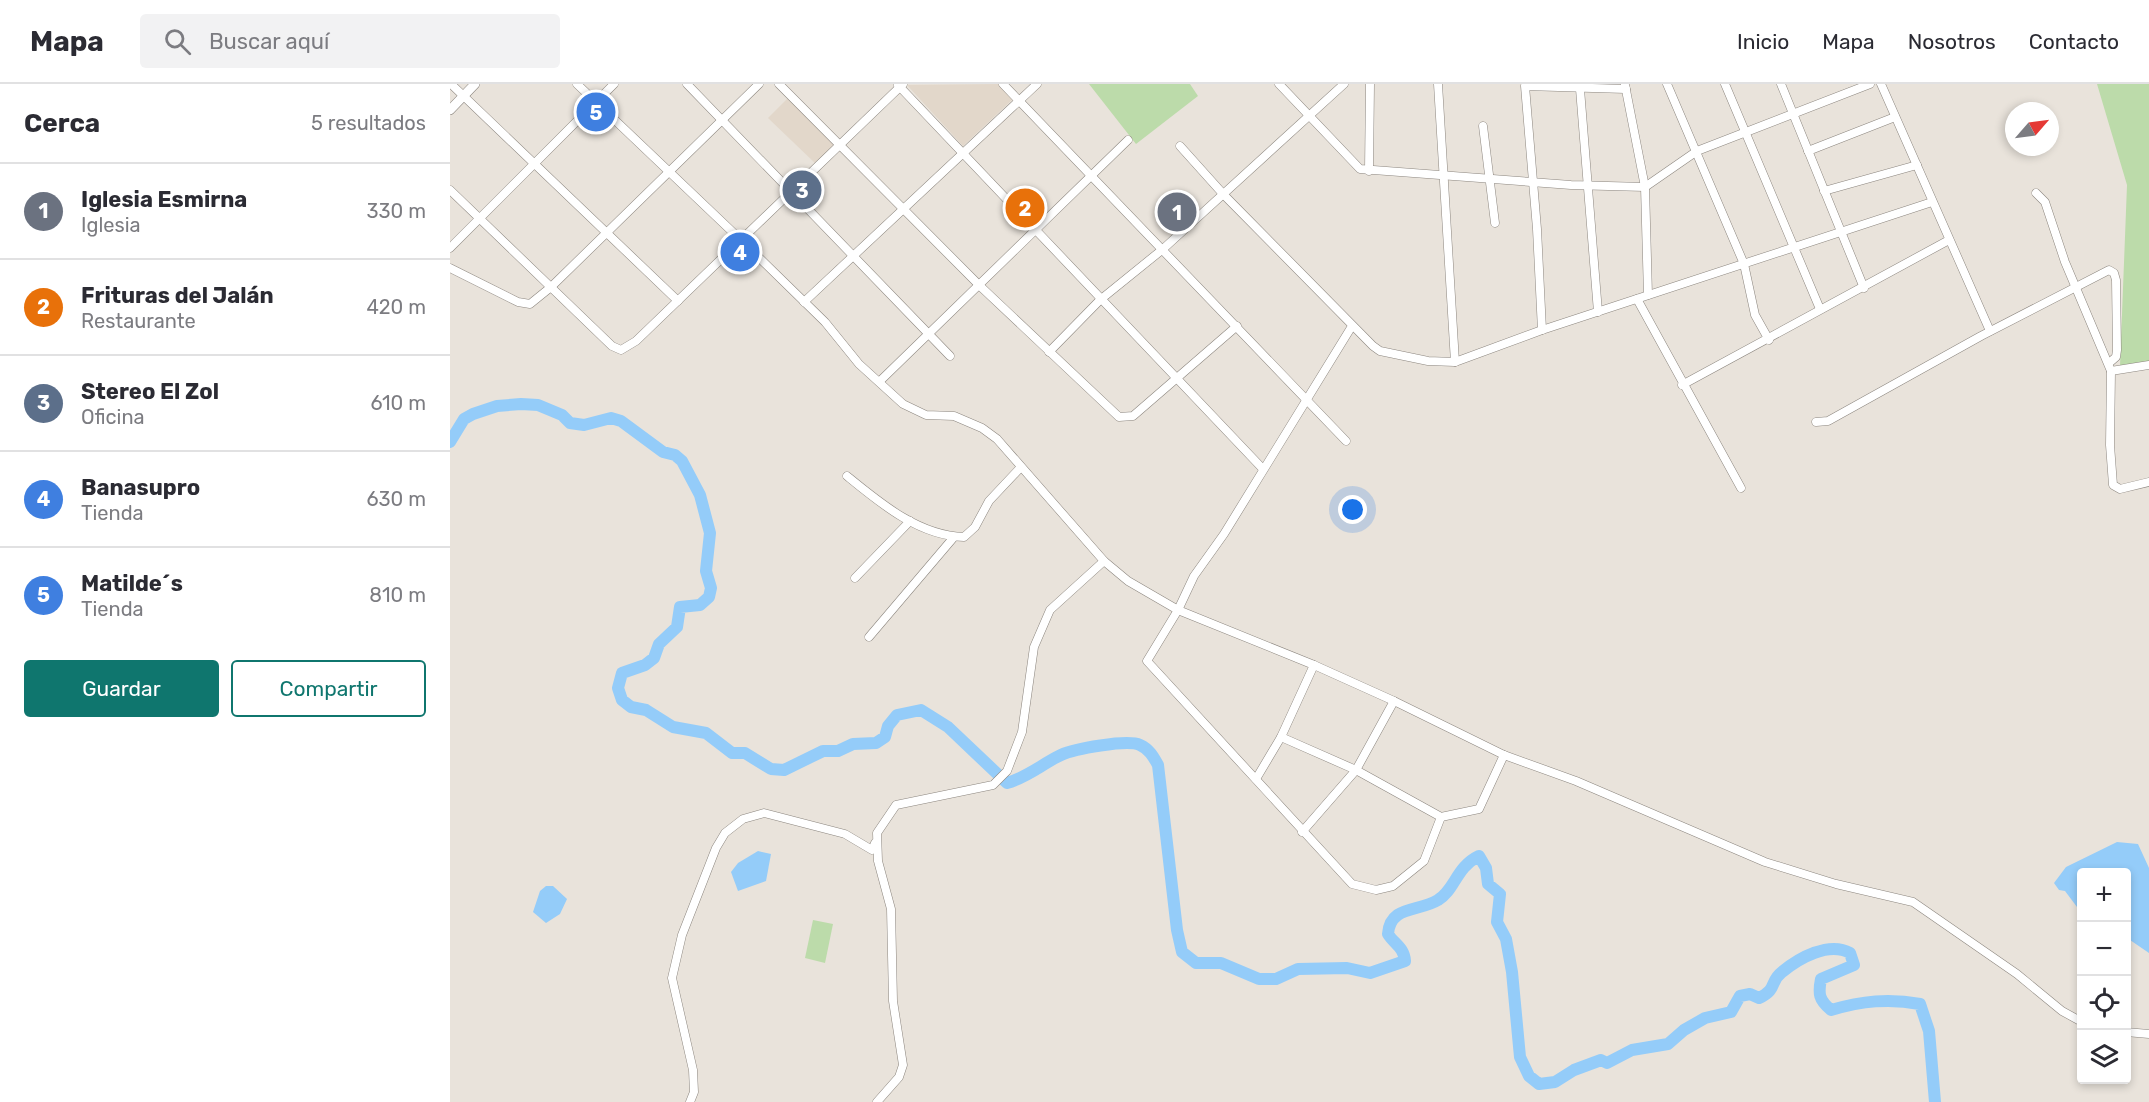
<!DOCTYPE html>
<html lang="es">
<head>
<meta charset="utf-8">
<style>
  :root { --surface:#fff; --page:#f2f2f3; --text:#2b2b33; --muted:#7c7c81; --line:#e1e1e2; --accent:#0f766e }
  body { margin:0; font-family:Rubik,sans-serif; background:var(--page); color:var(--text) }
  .controls { position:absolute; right:18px; bottom:18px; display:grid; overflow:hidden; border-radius:6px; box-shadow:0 3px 9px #0003 }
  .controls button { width:54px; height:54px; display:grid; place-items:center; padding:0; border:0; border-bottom:2px solid var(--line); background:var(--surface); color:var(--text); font:30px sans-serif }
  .compass { position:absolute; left:1555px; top:18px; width:54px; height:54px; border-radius:50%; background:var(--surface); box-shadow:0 3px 9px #0003; rotate:62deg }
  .you { position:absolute; left:903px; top:426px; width:21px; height:21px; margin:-15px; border:4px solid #fff; border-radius:50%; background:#1a73e8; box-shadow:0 0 0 9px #1a73e833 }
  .badge { display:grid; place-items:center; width:39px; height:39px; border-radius:50%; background:var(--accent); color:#fff; font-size:20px; font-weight:700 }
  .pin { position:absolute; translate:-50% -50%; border:3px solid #fff; box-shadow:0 2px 6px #0006 }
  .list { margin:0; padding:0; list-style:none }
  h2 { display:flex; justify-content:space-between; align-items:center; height:78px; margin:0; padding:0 24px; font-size:26px }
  h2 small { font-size:20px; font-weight:400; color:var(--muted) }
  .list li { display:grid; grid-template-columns:39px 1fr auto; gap:18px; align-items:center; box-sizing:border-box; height:96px; padding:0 24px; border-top:2px solid var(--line) }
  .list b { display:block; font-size:22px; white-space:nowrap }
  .list p { margin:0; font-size:20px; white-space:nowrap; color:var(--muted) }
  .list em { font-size:20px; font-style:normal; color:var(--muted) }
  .actions { display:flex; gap:12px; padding:18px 24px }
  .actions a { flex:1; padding:14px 0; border:2px solid var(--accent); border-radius:6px; text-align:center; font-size:21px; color:var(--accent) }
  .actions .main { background:var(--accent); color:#fff }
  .icon { flex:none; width:33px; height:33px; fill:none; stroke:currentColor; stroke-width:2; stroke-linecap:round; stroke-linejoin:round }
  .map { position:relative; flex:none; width:1699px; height:1018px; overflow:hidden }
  header { display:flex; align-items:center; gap:36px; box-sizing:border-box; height:84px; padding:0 30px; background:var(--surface); border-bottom:2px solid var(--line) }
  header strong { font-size:28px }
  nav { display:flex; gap:33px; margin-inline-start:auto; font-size:21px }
  .search { width:420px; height:54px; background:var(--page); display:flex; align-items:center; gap:15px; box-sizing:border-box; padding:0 21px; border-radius:6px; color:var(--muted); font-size:22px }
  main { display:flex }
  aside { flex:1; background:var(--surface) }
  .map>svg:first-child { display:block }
  .built { fill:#e2d7ca }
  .green { fill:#bcdbaa }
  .water { fill:#94ccf9 }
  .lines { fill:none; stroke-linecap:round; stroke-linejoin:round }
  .river { stroke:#94ccf9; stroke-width:12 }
  .minor-casing { stroke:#8c867f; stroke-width:9 }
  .major-casing { stroke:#8c867f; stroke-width:10 }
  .minor { stroke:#fff; stroke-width:8 }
  .major { stroke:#fff; stroke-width:9 }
</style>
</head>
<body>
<header>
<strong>Mapa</strong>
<div class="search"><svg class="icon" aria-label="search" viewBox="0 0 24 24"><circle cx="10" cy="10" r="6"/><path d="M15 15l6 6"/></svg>Buscar aquí</div>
<nav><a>Inicio</a><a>Mapa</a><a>Nosotros</a><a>Contacto</a></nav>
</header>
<main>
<aside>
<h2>Cerca<small>5 resultados</small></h2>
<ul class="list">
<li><span class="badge" style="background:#6b7280">1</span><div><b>Iglesia Esmirna</b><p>Iglesia</p></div><em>330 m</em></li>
<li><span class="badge" style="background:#e8710a">2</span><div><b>Frituras del Jalán</b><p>Restaurante</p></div><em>420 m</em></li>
<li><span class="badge" style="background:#5c6f8a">3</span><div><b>Stereo El Zol</b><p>Oficina</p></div><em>610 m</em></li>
<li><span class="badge" style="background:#3f7fe0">4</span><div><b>Banasupro</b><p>Tienda</p></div><em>630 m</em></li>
<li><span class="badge" style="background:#3f7fe0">5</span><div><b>Matilde´s</b><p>Tienda</p></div><em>810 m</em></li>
</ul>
<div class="actions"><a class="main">Guardar</a><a>Compartir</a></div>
</aside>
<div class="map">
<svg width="1699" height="1018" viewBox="0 0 1699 1018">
  <rect width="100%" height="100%" fill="#e9e3db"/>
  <g class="built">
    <polygon points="549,0 563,15 513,62 457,1"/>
    <polygon points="339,13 386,58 366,80 318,34"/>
  </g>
  <g class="green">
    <polygon points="639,0 740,0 748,12 686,60"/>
    <polygon points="1647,0 1699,0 1699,277 1670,282 1677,101"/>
    <polygon points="363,836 383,840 375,879 355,874"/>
  </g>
  <g class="water">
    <polygon points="1667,758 1688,760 1699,784 1699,869 1680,856 1677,850 1676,788 1632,788 1631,823 1627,823 1615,807 1609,806 1604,799 1616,783"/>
    <polygon points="308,767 321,770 316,797 288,807 281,788 288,779"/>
    <polygon points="96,802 103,802 117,815 110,830 96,839 83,828 90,807"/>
  </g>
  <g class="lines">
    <path class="river" d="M0,358L14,335L23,330L47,322L71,320L88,321L112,331L120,339L134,341L161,334L171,337L213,368L225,371L232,377L250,411L260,449L256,487L261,504L259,513L250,521L230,523L227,543L209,560L204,574L195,581L172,589L168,604L172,616L181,623L196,626L223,643L256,649L282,669H295L321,685L334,686L373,667H388L403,660L426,659L435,653L438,642L447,631L471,626L498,643L557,699C578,693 592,680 611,671C624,665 677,655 690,661C699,665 703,672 708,681L727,846L732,868L746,879H771L809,895H826L848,885L897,884L920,889L955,877C954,863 944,860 938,850C940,821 969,828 988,816C1005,806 1006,783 1029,772L1036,784L1038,800L1050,810L1047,838L1056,855L1062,888L1070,973L1079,992L1089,1000L1105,998L1124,986L1151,976L1157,979L1182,966L1218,960L1234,946L1255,934L1281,928L1290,912L1300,910L1309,914C1328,905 1319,898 1332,888C1349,874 1379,857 1400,869L1404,881L1371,895C1368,910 1369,916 1381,926C1412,917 1439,914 1470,920L1479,947L1485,1018"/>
    <defs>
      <g id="minor">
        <polyline points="1,0 228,217"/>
        <polyline points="127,0 292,157 375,238 409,280 453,320 476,331 504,332 532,344 547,355 654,477 678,497 728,526 864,581 944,617 1054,671 1126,697 1315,778 1386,800 1463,818 1567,890 1612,927 1632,938"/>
        <polyline points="237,0 500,272"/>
        <polyline points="329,0 530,202 669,333 683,332 787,242"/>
        <polyline points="553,0 896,357"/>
        <polyline points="829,0 910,85 1121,101 1195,103 1247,67 1420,0"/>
        <polyline points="988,0 1005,278"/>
        <polyline points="1217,0 1294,180 1305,231 1319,256"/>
        <polyline points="1275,0 1370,225"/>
        <polyline points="1331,0 1414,204"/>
        <polyline points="1431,0 1540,247"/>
        <polyline points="448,1 812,384"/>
        <polyline points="1175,1 1195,103 1198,211"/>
        <polyline points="1130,5 1148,228"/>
        <polyline points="1033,42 1045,139"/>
        <polyline points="730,62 774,111 923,262 930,267 978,277 1005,278 1092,246 1482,118"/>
        <polyline points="1358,67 1445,33"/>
        <polyline points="919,87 920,0"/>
        <polyline points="0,106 162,262 171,266 186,257 453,0"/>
        <polyline points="1374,107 1467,81"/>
        <polyline points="1586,109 1595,118 1615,178 1661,287 1660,361 1663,401 1670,405 1699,398"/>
        <polyline points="0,164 164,0"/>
        <polyline points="0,184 68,218 80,220 101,203 309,0"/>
        <polyline points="1187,215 1291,404"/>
        <polyline points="354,218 587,0"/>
        <polyline points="902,242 774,450 744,492 728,526 697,577 902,800 926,806 943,802 974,777 991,733"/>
        <polyline points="1092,246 1087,145 1075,2 1176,5"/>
        <polyline points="599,268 650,216 713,165 894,0"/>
        <polyline points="1661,287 1699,281"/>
        <polyline points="430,297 678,56"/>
        <polyline points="1232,301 1499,156"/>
        <polyline points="1366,338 1378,337 1531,252 1659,186 1664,189 1666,196 1667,266 1666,273 1659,279"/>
        <path d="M397,392C430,419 469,452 514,453L525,443L539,417L571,383"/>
        <polyline points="405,494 460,437"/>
        <polyline points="419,553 504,453"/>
        <polyline points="831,653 906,686 991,733 1029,725 1054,671"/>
        <polyline points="806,695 831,653 864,581"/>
        <polyline points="852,748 906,686 944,617"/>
        <polyline points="1676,948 1699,950"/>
        <polyline points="240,1018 244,1008 243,986 222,894 232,851 266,764 275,749 293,735 314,729 395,750 422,766 425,759"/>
        <polyline points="427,1018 449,993 453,981 443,917 441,825 428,777 427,749 446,721 543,701 557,687 572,648 584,563 600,526 654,477"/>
      </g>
      <polyline id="major" points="0,26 25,0"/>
    </defs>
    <use href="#minor" class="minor-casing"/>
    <use href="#major" class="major-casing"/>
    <use href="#minor" class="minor"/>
    <use href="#major" class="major"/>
  </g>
</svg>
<div class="controls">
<button>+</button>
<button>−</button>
<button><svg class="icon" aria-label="locate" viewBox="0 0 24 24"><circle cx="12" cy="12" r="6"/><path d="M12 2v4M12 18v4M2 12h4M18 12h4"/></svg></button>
<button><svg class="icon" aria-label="layers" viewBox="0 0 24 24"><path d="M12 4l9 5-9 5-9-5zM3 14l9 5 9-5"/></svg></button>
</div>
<svg class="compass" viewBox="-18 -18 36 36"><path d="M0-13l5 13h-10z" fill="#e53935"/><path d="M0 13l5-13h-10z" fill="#7c7c81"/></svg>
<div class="you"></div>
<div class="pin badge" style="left:727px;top:128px;background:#6b7280">1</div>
<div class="pin badge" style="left:575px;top:124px;background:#e8710a">2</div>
<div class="pin badge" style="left:352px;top:106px;background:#5c6f8a">3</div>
<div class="pin badge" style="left:290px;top:168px;background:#3f7fe0">4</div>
<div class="pin badge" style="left:146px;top:28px;background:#3f7fe0">5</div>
</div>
</main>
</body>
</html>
